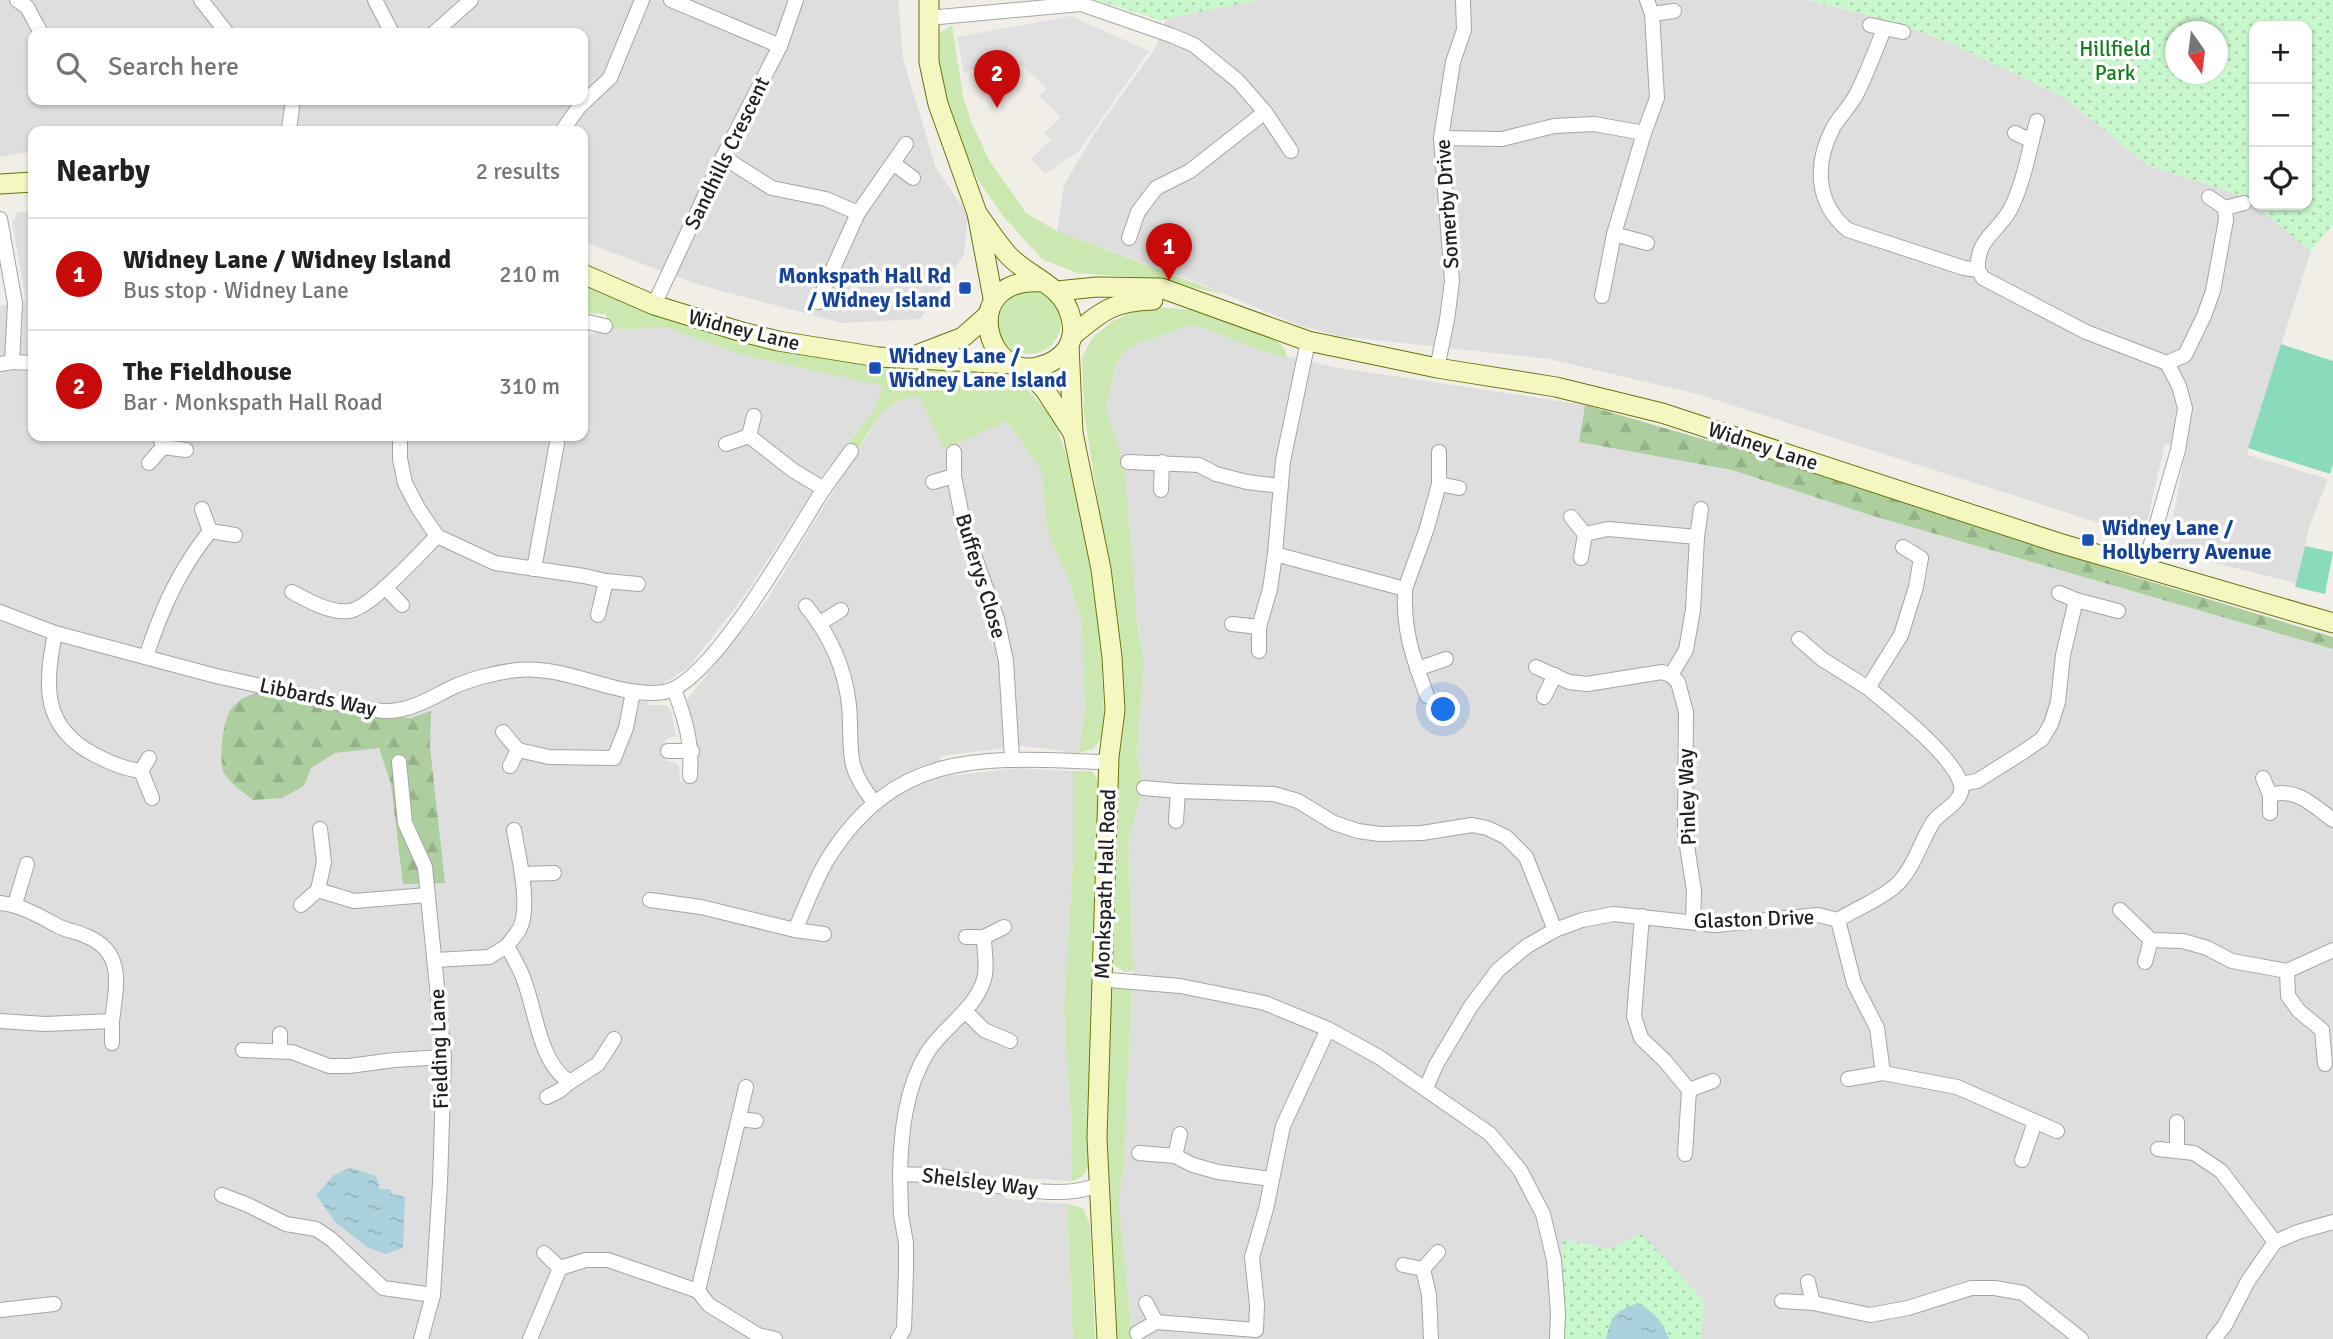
<!DOCTYPE html>
<html lang="en">
<head>
<meta charset="utf-8">
<style>
  :root { --surface:#fff; --page:#f2f2f2; --text:#202124; --muted:#757577; --line:#e0e0e0; --accent:#c70a0a }
  body { margin:0; font-family:Signika,sans-serif; background:var(--page); color:var(--text) }
  .controls { position:absolute; right:21px; top:21px; display:grid; overflow:hidden; border-radius:14px; box-shadow:0 2px 5px #0004 }
  .controls button { width:63px; height:63px; display:grid; place-items:center; padding:0; border:0; border-bottom:2px solid var(--line); background:var(--surface); color:var(--text); font:35px sans-serif }
  .compass { position:absolute; left:2165px; top:21px; width:63px; height:63px; border-radius:50%; background:var(--surface); box-shadow:0 2px 5px #0004; rotate:166deg }
  .you { position:absolute; left:1444px; top:710px; width:24px; height:24px; margin:-18px; border:5px solid #fff; border-radius:50%; background:#1a73e8; box-shadow:0 0 0 10px #1a73e833 }
  .badge { display:grid; place-items:center; width:46px; height:46px; border-radius:50%; background:var(--accent); color:#fff; font-size:23px; font-weight:700 }
  .pin { position:absolute; translate:-50% -58px; filter:drop-shadow(0 2px 4px #0008) }
  .pin::after { content:''; position:absolute; top:37px; width:24px; height:21px; background:inherit; clip-path:polygon(0 0,100% 0,50% 100%) }
  .list { margin:0; padding:0; list-style:none }
  h2 { display:flex; justify-content:space-between; align-items:center; height:91px; margin:0; padding:0 28px; font-size:30px }
  h2 small { font-size:23px; font-weight:400; color:var(--muted) }
  .list li { display:grid; grid-template-columns:46px 1fr auto; gap:21px; align-items:center; box-sizing:border-box; height:112px; padding:0 28px; border-top:2px solid var(--line) }
  .list b { display:block; font-size:26px; white-space:nowrap }
  .list p { margin:0; font-size:23px; white-space:nowrap; color:var(--muted) }
  .list em { font-size:23px; font-style:normal; color:var(--muted) }
  .icon { flex:none; width:38px; height:38px; fill:none; stroke:currentColor; stroke-width:2; stroke-linecap:round; stroke-linejoin:round }
  .map { position:relative; flex:none; width:2333px; height:1339px; overflow:hidden }
  .search { position:absolute; background:var(--surface); box-shadow:0 2px 5px #0004; left:28px; top:28px; width:560px; height:77px; display:flex; align-items:center; gap:18px; box-sizing:border-box; padding:0 24px; border-radius:14px; color:var(--muted); font-size:26px }
  .panel { position:absolute; background:var(--surface); box-shadow:0 2px 5px #0004; left:28px; top:126px; width:560px; height:315px; border-radius:14px }
  .map>svg:first-child { display:block }
  .residential { fill:#dfdede; fill-rule:evenodd }
  .grass { fill:#cce8b1 }
  .forest { fill:url(#forest-firs) }
  .park { fill:url(#park-dots); fill-rule:evenodd }
  .pitch { fill:#8adbbc }
  .parking { fill:#e1e1e1 }
  .water { fill:url(#water-ripples) }
  .lines { fill:none; stroke-linecap:round; stroke-linejoin:round }
  .street-casing { stroke:#a5a5a5; stroke-width:16 }
  .secondary-casing { stroke:#69750b; stroke-width:21 }
  .street { stroke:#fff; stroke-width:14 }
  .secondary { stroke:#f4f7c0; stroke-width:19 }
  .transit-dot { fill:#1a4fb4; stroke:#fff; stroke-width:2.5 }
  .labels { text-anchor:middle; stroke-width:7; stroke-linejoin:round; paint-order:stroke }
  .park-label { font-size:21px; fill:#127c1b; stroke:#fff }
  .street-label { font-size:21px; fill:#212121; stroke:#fff }
  .transit-label { font-size:21px; font-weight:bold; fill:#164399; stroke:#fff; text-anchor:start }
</style>
</head>
<body>
<div class="map">
<svg width="2333" height="1339" viewBox="0 0 2333 1339">
  <defs>
    <pattern id="forest-firs" width="22" height="20" patternUnits="userSpaceOnUse" patternTransform="scale(1.75)"><rect width="22" height="20" fill="#adce9f"/><path d="M5 1l3.5 6h-7zM16 11l3.5 6h-7z" fill="#95b189"/></pattern>
    <pattern id="park-dots" width="8" height="8" patternUnits="userSpaceOnUse" patternTransform="scale(1.75)"><rect width="8" height="8" fill="#c8f7cc"/><path d="M2 2h.1M6 6h.1" fill="none" stroke="#acd3af" stroke-width="1.8" stroke-linecap="round"/></pattern>
    <pattern id="water-ripples" width="26" height="14" patternUnits="userSpaceOnUse" patternTransform="scale(1.75)"><rect width="26" height="14" fill="#abd1dc"/><path d="M2 4q2-2 4 0t4 0M15 11q2-2 4 0t4 0" fill="none" stroke="#93b3bc"/></pattern>
  </defs>
  <rect width="100%" height="100%" fill="#f1eee8"/>
  <g class="residential">
    <path d="M0,0H898L903,59L936,168L968,215L964,255L920,319L841,323L700,285L583,242V131H33V151L0,157ZM33,33H583V100H33Z"/>
    <polygon points="1258,0 1808,0 1894,22 1951,43 2065,98 2149,166 2244,196 2311,251 2248,448 2248,455 2328,479 2309,528 2296,583 2167,551 2186,448 2165,444 2146,526 2137,535 1697,394 1549,359 1339,336 1298,325 1198,283 1057,231 1064,185 1094,134 1156,47 1167,17"/>
    <polygon points="33,210 33,436 583,436 583,346 588,336 602,329 667,328 739,354 884,386 874,410 823,475 745,595 689,667 663,684 651,685 648,705 666,705 671,711 676,736 666,739 665,760 676,763 679,766 680,782 696,781 697,738 687,700 767,600 884,408 907,397 919,397 944,449 1007,420 1042,471 1047,531 1069,580 1082,624 1085,711 1078,753 1023,746 940,756 946,776 1018,768 1073,771 1073,861 1064,1010 1071,1120 1072,1181 1004,1177 1005,1199 1067,1204 1073,1339 0,1339 0,306 26,301 12,223 17,213"/>
    <polygon points="1190,325 1201,327 1256,349 1334,367 1585,405 1579,442 1732,470 1870,515 2333,649 2333,1339 1132,1339 1119,1201 1124,1160 1133,971 1128,842 1143,787 1137,754 1144,663 1106,409 1115,367 1121,355 1132,346"/>
  </g>
  <g class="grass">
    <polygon points="952,25 963,96 971,121 989,160 1026,213 1057,231 1226,295 1156,279 1077,273 1042,259 1003,216 978,180 960,142 943,90 937,43 940,33"/>
    <path d="M583,280L655,311L997,372L1022,384L1054,418L1081,500L1100,621L1104,717L1102,738L1093,749L1078,753L1085,711L1082,624L1069,580L1047,531L1042,471L1007,421L944,449L919,397C883,396 873,426 856,453L847,445L874,410L883,386L739,354L667,328L609,329L606,314L586,313L583,311Z"/>
    <circle cx="1029" cy="322" r="32"/>
    <polygon points="1153,307 1195,310 1275,339 1285,349 1287,357 1256,349 1201,327 1190,325 1132,346 1121,355 1115,367 1106,409 1124,467 1137,621 1144,663 1137,754 1143,787 1128,842 1133,970 1124,972 1108,960 1120,712 1110,578 1084,412 1082,357 1093,337 1113,321 1131,313"/>
    <polygon points="1073,771 1091,771 1099,781 1090,1012 1088,1168 1082,1177 1072,1181 1071,1120 1064,1010 1073,861"/>
    <polygon points="1116,986 1132,986 1124,1160 1119,1201 1132,1339 1112,1339 1104,1177 1111,990"/>
    <polygon points="1067,1204 1083,1208 1090,1224 1095,1339 1073,1339"/>
  </g>
  <g class="forest">
    <polygon points="1585,405 1775,460 2125,574 2333,637 2333,649 1870,515 1732,470 1579,442"/>
    <path d="M259,693L384,716L411,718L431,711L430,747L445,883L403,884L391,784L379,748L335,753L311,768L304,786L282,798L253,800C243,792 231,784 224,773C218,762 223,719 231,709C240,699 247,695 259,693Z"/>
  </g>
  <g class="park">
    <polygon points="1097,0 1258,0 1160,20"/>
    <path d="M1810,0H2333V225L2311,251L2255,205H2307V26H2254V205L2244,196L2149,166L2065,98L1951,43L1894,22ZM2176,32H2218V74H2176Z"/>
    <polygon points="1641,1233 1704,1301 1701,1339 1565,1339 1562,1239 1611,1249"/>
  </g>
  <g class="pitch">
    <polygon points="2281,344 2333,361 2333,464 2330,474 2248,448"/>
    <polygon points="2305,546 2333,552 2325,594 2295,587"/>
  </g>
  <polygon class="parking" points="1071,16 1149,51 1078,152 1045,174 1031,159 1051,140 1044,133 1061,117 1039,96 1047,88 1012,57 994,59 964,74 957,37"/>
  <g class="water">
    <polygon points="350,1168 376,1176 380,1189 390,1189 392,1194 405,1197 403,1248 386,1254 367,1247 335,1222 316,1195 334,1175"/>
    <path d="M1638,1303C1654,1312 1663,1322 1669,1339H1606C1611,1315 1616,1311 1638,1303Z"/>
  </g>
  <g class="lines">
    <defs>
      <g id="street">
        <polyline points="17,0 27,7 41,33"/>
        <polyline points="201,0 227,33"/>
        <polyline points="375,0 392,33"/>
        <polyline points="671,0 780,46"/>
        <polyline points="1652,14 1674,11"/>
        <polyline points="928,18 1081,4 1173,36 1194,45 1238,81 1265,112 1291,151"/>
        <polyline points="1870,25 1903,32"/>
        <path d="M1884,29C1875,51 1867,74 1856,95C1850,106 1841,115 1834,126C1814,163 1815,203 1848,230L1964,268L1978,270L1983,278L2086,332L2167,363L2179,386L2185,408L2178,450L2144,568"/>
        <polyline points="434,33 471,0"/>
        <polyline points="289,129 293,100"/>
        <polyline points="562,131 579,107 610,78 642,0"/>
        <polyline points="2015,133 2032,141"/>
        <polyline points="1441,138 1502,139 1554,126 1594,124 1644,133 1657,98 1652,14 1647,0"/>
        <polyline points="723,157 772,188 826,199 858,213 818,302"/>
        <polyline points="893,163 913,178"/>
        <polyline points="2209,197 2225,208"/>
        <polyline points="858,213 906,144"/>
        <polyline points="0,219 15,303 12,362 0,364"/>
        <polyline points="1614,234 1647,243"/>
        <polyline points="1129,238 1138,212 1156,188 1190,171 1265,112"/>
        <path d="M1978,270C1976,239 1997,233 2010,210C2024,183 2029,150 2037,121"/>
        <polyline points="1602,296 1614,234 1644,133"/>
        <polyline points="654,305 723,157 780,46 796,0"/>
        <polyline points="583,321 605,326"/>
        <polyline points="12,362 33,363"/>
        <polyline points="2167,363 2185,355 2204,316 2213,291 2226,220 2225,208 2244,203"/>
        <polyline points="1437,368 1447,320 1452,281 1441,138 1453,62 1464,30 1463,0"/>
        <polyline points="400,436 400,459 405,483 418,508 437,536 495,563 584,576 606,581 638,584"/>
        <polyline points="749,436 754,416"/>
        <polyline points="726,444 749,436 794,471 824,489"/>
        <polyline points="163,447 186,450"/>
        <polyline points="954,452 954,476 964,527 997,619 1006,661 1012,759"/>
        <polyline points="1128,462 1199,465 1216,474 1247,482 1280,486"/>
        <polyline points="149,463 163,447 160,436"/>
        <polyline points="933,482 954,476"/>
        <polyline points="1439,484 1439,452"/>
        <polyline points="1161,490 1162,462"/>
        <polyline points="202,509 210,531"/>
        <polyline points="1571,517 1585,534"/>
        <polyline points="1697,537 1701,509"/>
        <polyline points="1275,554 1405,589 1427,528 1439,484 1459,488"/>
        <polyline points="1581,558 1585,534 1608,529 1697,537 1693,610 1686,650 1671,675"/>
        <polyline points="534,569 557,443 556,436"/>
        <polyline points="385,587 402,605"/>
        <path d="M1405,589C1403,632 1413,657 1427,696"/>
        <path d="M292,592C309,601 329,613 349,611C370,609 421,552 437,536"/>
        <polyline points="2059,593 2076,600"/>
        <path d="M806,606C829,634 845,668 849,705C853,750 843,764 874,802"/>
        <path d="M0,612L55,633L216,676L360,708C374,710 389,713 403,709C421,705 435,696 451,688C470,679 497,672 518,670C568,665 618,699 664,692C712,684 795,533 823,490C832,477 842,464 851,451"/>
        <polyline points="598,615 606,581"/>
        <polyline points="820,623 841,610"/>
        <polyline points="1232,624 1259,627"/>
        <path d="M55,633C45,685 41,727 95,755C110,763 124,769 141,771L152,798"/>
        <polyline points="1799,639 1822,659 1868,688"/>
        <polyline points="1259,651 1259,627 1270,589 1275,554 1283,461 1308,341"/>
        <path d="M146,657C162,608 178,572 210,531L235,535"/>
        <polyline points="1536,667 1569,682 1587,684 1662,672 1671,675"/>
        <polyline points="1417,669 1446,659"/>
        <polyline points="1671,675 1678,682 1686,712 1685,833 1694,891 1693,922"/>
        <path d="M674,689C686,721 692,741 690,776"/>
        <polyline points="1544,697 1555,675"/>
        <polyline points="503,732 518,750"/>
        <polyline points="668,751 692,751"/>
        <polyline points="399,762 405,823 425,867 444,1057 440,1183 433,1295 421,1339"/>
        <polyline points="510,766 518,750 549,757 614,758 626,728 633,692"/>
        <polyline points="141,771 149,758"/>
        <polyline points="2263,778 2270,795 2270,813"/>
        <polyline points="1961,784 1977,781 2023,752 2042,739 2051,724 2058,702 2063,655 2076,600 2118,611"/>
        <polyline points="1144,788 1178,791"/>
        <path d="M2270,795C2296,787 2313,805 2333,820"/>
        <polyline points="1176,821 1178,791 1274,794 1298,801 1334,823 1358,831 1380,834 1422,833 1472,825 1487,828 1506,837 1526,857 1555,930"/>
        <polyline points="320,829 324,862 318,890 354,901 427,895"/>
        <polyline points="522,874 554,873"/>
        <path d="M650,900L701,907L795,930C806,906 815,879 829,857C898,748 986,758 1100,762L1109,757"/>
        <path d="M0,903C22,905 41,917 60,927C69,931 78,932 86,936C126,952 116,987 112,1021L45,1024L0,1021"/>
        <polyline points="15,904 27,864"/>
        <polyline points="301,905 318,890"/>
        <polyline points="2120,910 2151,940 2183,941 2207,948 2232,961 2287,971 2333,950"/>
        <polyline points="1642,916 1634,1016 1641,1038 1665,1061 1689,1090 1713,1081"/>
        <polyline points="1838,920 1854,983 1877,1028 1883,1073 1957,1087 2057,1131"/>
        <polyline points="795,930 824,934"/>
        <polyline points="966,937 984,937"/>
        <path d="M507,946C511,940 517,934 520,928C531,905 518,854 514,830"/>
        <path d="M435,960L489,957L507,946C512,955 518,965 522,975C536,1007 538,1063 570,1082L598,1064L614,1039"/>
        <polyline points="2145,962 2151,940"/>
        <polyline points="2287,971 2288,996 2299,1011 2322,1030 2325,1064"/>
        <polyline points="1102,974 1109,980 1180,986 1265,1003 1328,1029 1379,1057 1490,1134 1520,1170 1543,1214 1554,1260 1558,1313 1557,1339"/>
        <polyline points="965,1011 984,1030 1010,1041"/>
        <polyline points="112,1021 112,1043"/>
        <polyline points="243,1050 292,1052 329,1066 349,1066 394,1060 444,1057"/>
        <polyline points="280,1050 280,1034"/>
        <polyline points="1848,1079 1883,1073"/>
        <path d="M1426,1088L1436,1065L1471,1006L1498,970L1527,946L1555,930L1582,920L1614,914L1715,925L1818,915L1838,920C1857,908 1877,901 1894,887C1913,871 1920,843 1933,822C1941,811 1965,801 1961,785C1955,757 1891,707 1868,688L1901,635L1916,587L1921,558L1903,547"/>
        <polyline points="547,1097 559,1091 570,1082"/>
        <polyline points="740,1119 756,1121"/>
        <polyline points="2177,1122 2177,1150"/>
        <polyline points="2158,1149 2194,1153 2221,1171 2275,1242"/>
        <polyline points="1139,1153 1175,1156 1193,1165 1218,1172 1271,1179"/>
        <polyline points="1685,1154 1689,1090"/>
        <polyline points="1175,1156 1180,1134"/>
        <polyline points="2022,1160 2035,1122"/>
        <path d="M900,1174C901,1133 905,1089 927,1053C944,1026 979,1007 985,975C987,963 984,949 984,937L1004,927"/>
        <polyline points="222,1195 248,1205 286,1224 316,1229 331,1239 383,1288 433,1295"/>
        <polyline points="544,1253 560,1268"/>
        <polyline points="1403,1265 1423,1269 1429,1295 1431,1339"/>
        <polyline points="1423,1269 1438,1252"/>
        <polyline points="1808,1282 1813,1303"/>
        <polyline points="698,1291 746,1087"/>
        <polyline points="1782,1301 1813,1303 1870,1315 1908,1308 1971,1288 1995,1288 2023,1293 2081,1339"/>
        <polyline points="1146,1303 1156,1322"/>
        <polyline points="0,1310 54,1304"/>
        <polyline points="1137,1333 1156,1322 1256,1330 1257,1305 1252,1257 1266,1209 1283,1126 1328,1029"/>
        <polyline points="530,1339 560,1268 586,1260 608,1260 698,1291 709,1305 758,1335 775,1339"/>
        <path d="M898,1339L904,1329L906,1271V1243L901,1215L900,1174C913,1175 926,1174 938,1176C981,1181 1061,1204 1099,1184"/>
        <polyline points="2214,1339 2225,1325 2248,1281 2275,1242 2298,1232 2333,1222"/>
      </g>
      <g id="secondary">
        <polyline points="929,0 929,62 938,104 977,213 993,298"/>
        <polyline points="0,184 33,182"/>
        <path d="M977,213C987,227 997,243 1009,256C1030,278 1064,285 1071,318C1074,329 1073,339 1067,349C1060,358 1052,363 1041,366C986,384 956,276 1043,282"/>
        <polyline points="583,274 654,305 742,332 778,341 878,357 1013,364"/>
        <polyline points="1057,291 1097,287 1161,288 1308,341 1437,368 1556,387 1662,413 2059,543 2333,623"/>
        <path d="M1072,336C1102,311 1113,301 1153,300"/>
        <polyline points="1069,345 1073,433 1101,569 1112,657 1115,710 1109,757 1097,1138 1107,1339"/>
        <polyline points="916,355 963,337 988,315"/>
        <polyline points="1026,370 1045,390 1073,433"/>
      </g>
    </defs>
    <use href="#street" class="street-casing"/>
    <use href="#secondary" class="secondary-casing"/>
    <use href="#street" class="street"/>
    <use href="#secondary" class="secondary"/>
  </g>
  <g class="transit-dot">
    <rect x="958" y="281" width="14" height="14" rx="3.5"/>
    <rect x="868" y="361" width="14" height="14" rx="3.5"/>
    <rect x="2081" y="533" width="14" height="14" rx="3.5"/>
  </g>
  <g class="labels">
    <g class="park-label">
      <text x="2115" y="56">Hillfield<tspan x="2115" dy="24">Park</tspan></text>
    </g>
    <g class="street-label">
      <text transform="translate(727 153) rotate(-64)" y="7">Sandhills Crescent</text>
      <text transform="translate(1447 204) rotate(-94)" y="7">Somerby Drive</text>
      <text transform="translate(744 330) rotate(14)" y="7">Widney Lane</text>
      <text transform="translate(1763 446) rotate(18)" y="7">Widney Lane</text>
      <text transform="translate(981 576) rotate(73)" y="7">Bufferys Close</text>
      <text transform="translate(318 697) rotate(12)" y="7">Libbards Way</text>
      <text transform="translate(1687 797) rotate(-92)" y="7">Pinley Way</text>
      <text transform="translate(1105 884) rotate(-88)" y="7">Monkspath Hall Road</text>
      <text transform="translate(1754 919) rotate(-2)" y="7">Glaston Drive</text>
      <text transform="translate(439 1049) rotate(-92)" y="7">Fielding Lane</text>
      <text transform="translate(980 1182) rotate(7)" y="7">Shelsley Way</text>
    </g>
    <g class="transit-label">
      <text x="951" y="283" text-anchor="end">Monkspath Hall Rd<tspan x="951" dy="24">/ Widney Island</tspan></text>
      <text x="889" y="363">Widney Lane /<tspan x="889" dy="24">Widney Lane Island</tspan></text>
      <text x="2102" y="535">Widney Lane /<tspan x="2102" dy="24">Hollyberry Avenue</tspan></text>
    </g>
  </g>
</svg>
<div class="controls">
<button>+</button>
<button>−</button>
<button><svg class="icon" aria-label="locate" viewBox="0 0 24 24"><circle cx="12" cy="12" r="6"/><path d="M12 2v4M12 18v4M2 12h4M18 12h4"/></svg></button>
</div>
<svg class="compass" viewBox="-18 -18 36 36"><path d="M0-13l5 13h-10z" fill="#e53935"/><path d="M0 13l5-13h-10z" fill="#757577"/></svg>
<div class="you"></div>
<div class="pin badge" style="left:1169px;top:281px">1</div>
<div class="pin badge" style="left:997px;top:108px">2</div>
<div class="search"><svg class="icon" aria-label="search" viewBox="0 0 24 24"><circle cx="10" cy="10" r="6"/><path d="M15 15l6 6"/></svg>Search here</div>
<section class="panel">
<h2>Nearby<small>2 results</small></h2>
<ul class="list">
<li><span class="badge">1</span><div><b>Widney Lane / Widney Island</b><p>Bus stop · Widney Lane</p></div><em>210 m</em></li>
<li><span class="badge">2</span><div><b>The Fieldhouse</b><p>Bar · Monkspath Hall Road</p></div><em>310 m</em></li>
</ul>
</section>
</div>
</body>
</html>
